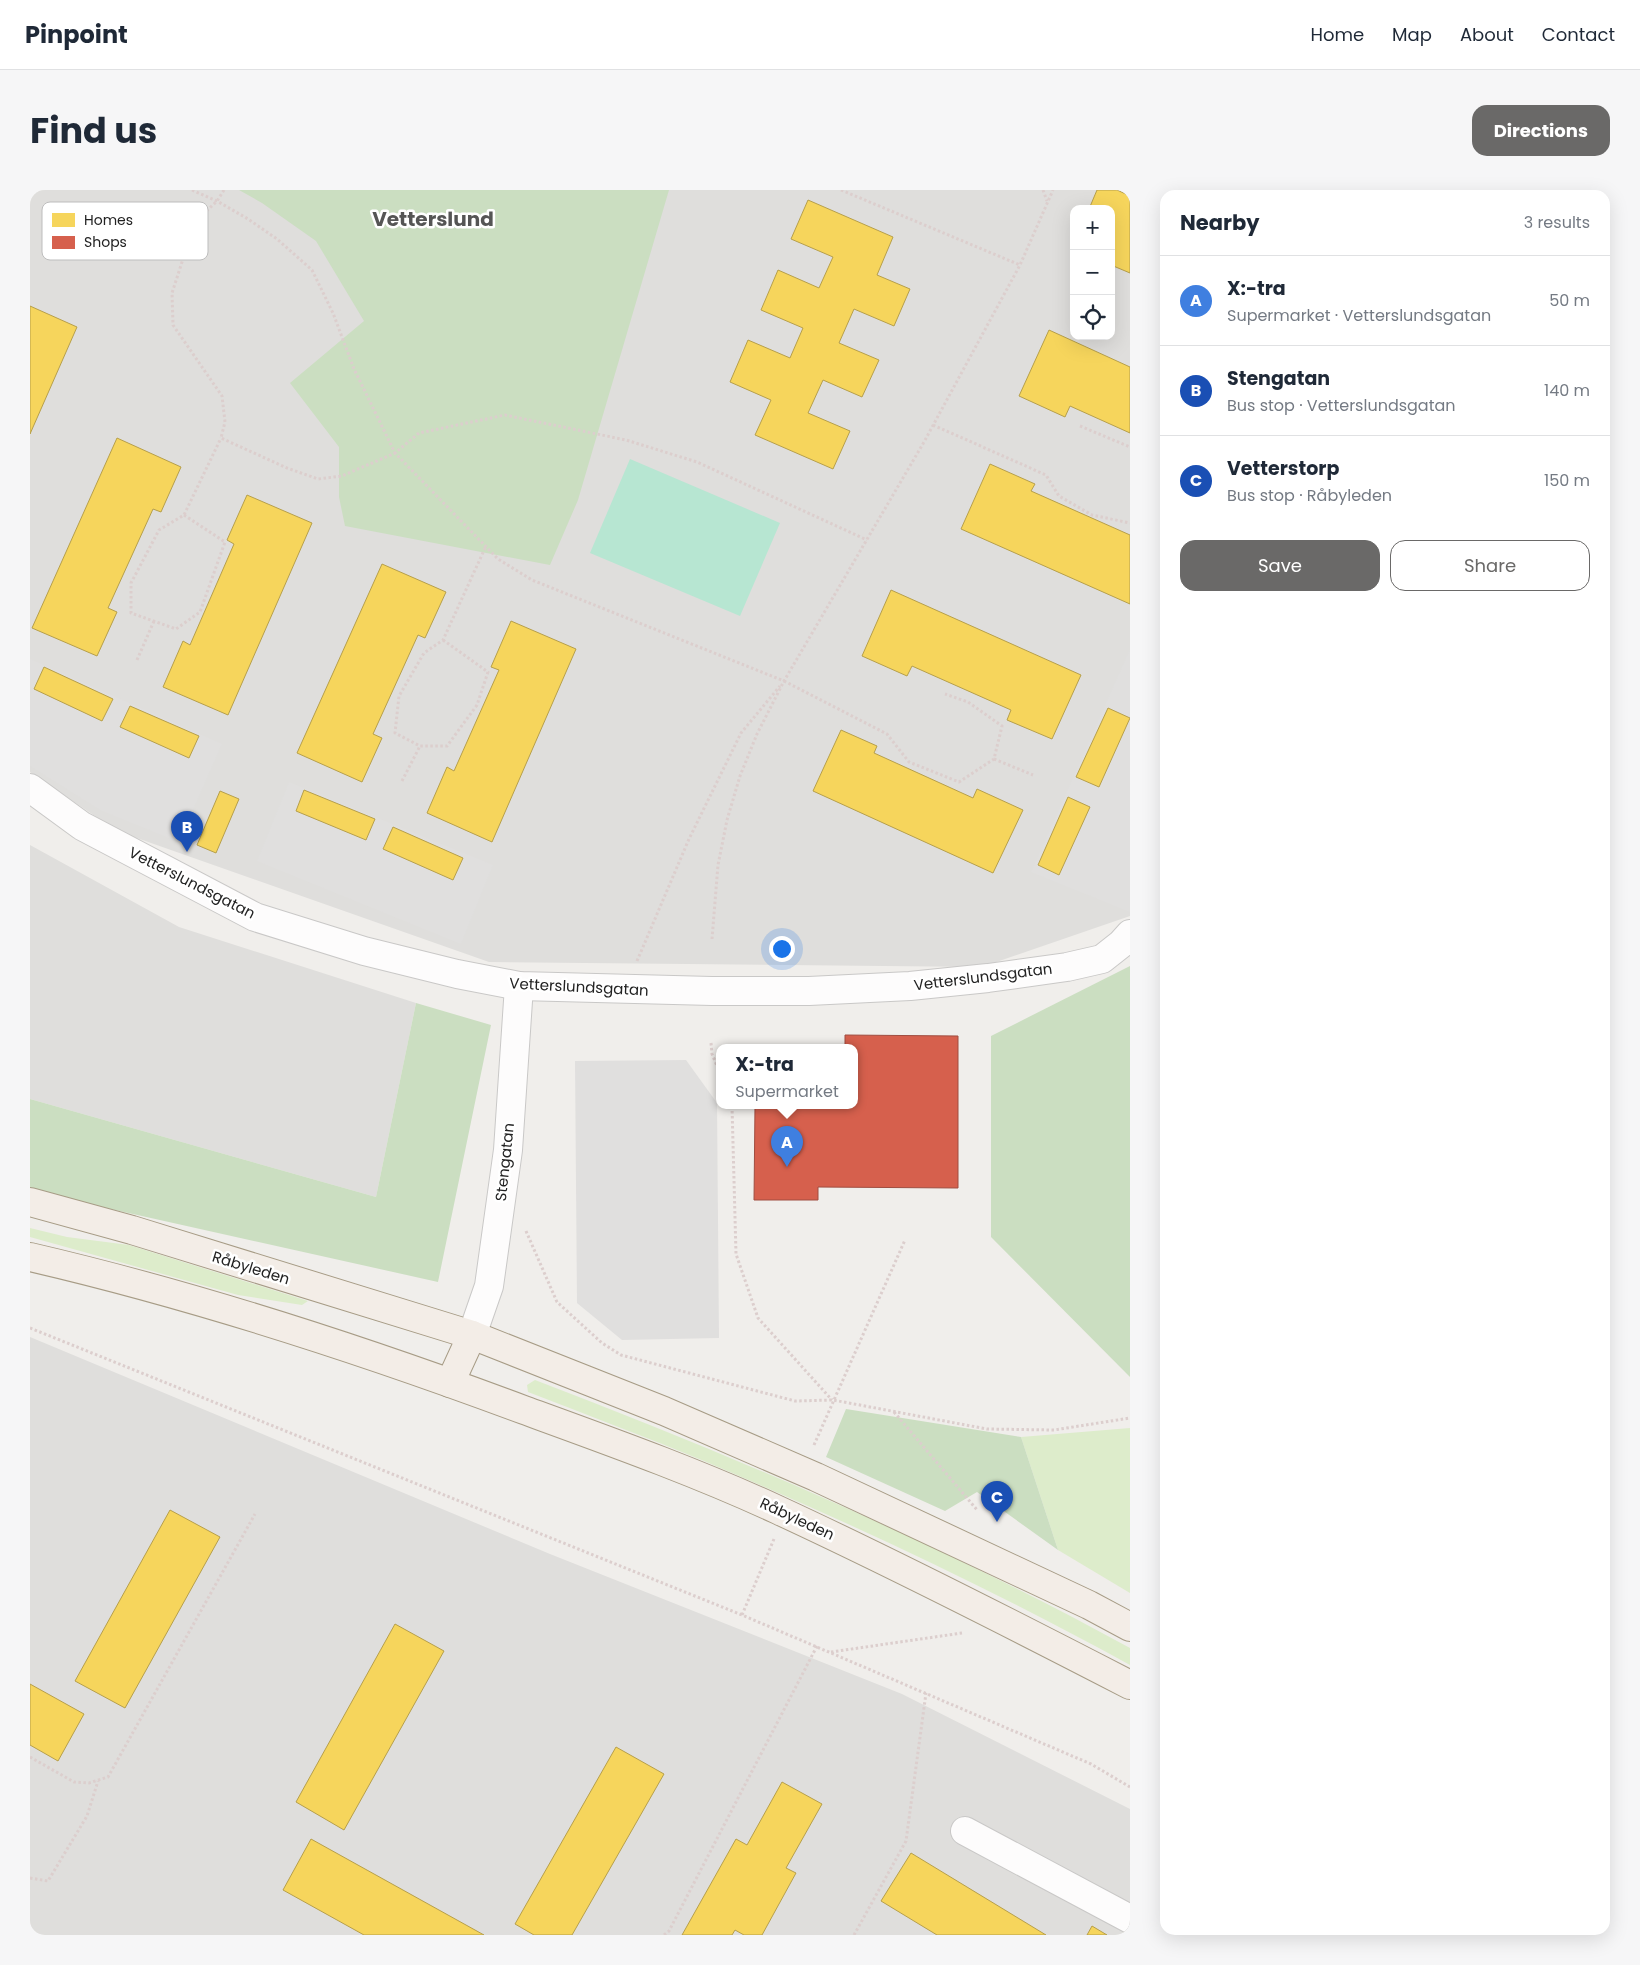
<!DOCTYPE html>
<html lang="en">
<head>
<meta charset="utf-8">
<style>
  :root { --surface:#fff; --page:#f6f6f7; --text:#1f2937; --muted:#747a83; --line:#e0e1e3; --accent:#6a6968 }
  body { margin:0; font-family:Poppins,sans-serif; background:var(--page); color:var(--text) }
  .controls { position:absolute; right:15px; top:15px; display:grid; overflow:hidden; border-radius:10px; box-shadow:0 5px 20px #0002 }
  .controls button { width:45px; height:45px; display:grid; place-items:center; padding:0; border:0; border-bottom:1px solid var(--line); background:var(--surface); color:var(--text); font:25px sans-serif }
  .you { position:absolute; left:751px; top:758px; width:18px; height:18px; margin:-12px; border:4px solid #fff; border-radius:50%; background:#1a73e8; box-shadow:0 0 0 8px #1a73e833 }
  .badge { display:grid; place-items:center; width:32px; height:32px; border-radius:50%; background:var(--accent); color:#fff; font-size:16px; font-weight:700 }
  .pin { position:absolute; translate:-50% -41px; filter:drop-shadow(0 1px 2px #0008) }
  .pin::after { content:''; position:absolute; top:26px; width:18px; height:15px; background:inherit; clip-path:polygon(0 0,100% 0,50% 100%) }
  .popup { position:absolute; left:686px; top:854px; width:142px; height:65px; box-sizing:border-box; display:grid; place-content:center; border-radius:10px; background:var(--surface); filter:drop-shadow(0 1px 4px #0005); font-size:16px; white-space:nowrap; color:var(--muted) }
  .popup b { font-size:19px; color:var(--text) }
  .popup::after { content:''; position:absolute; left:50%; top:100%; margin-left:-10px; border:10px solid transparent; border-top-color:var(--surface) }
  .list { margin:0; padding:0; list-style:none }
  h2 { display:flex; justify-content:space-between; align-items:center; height:65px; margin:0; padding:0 20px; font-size:21px }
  h2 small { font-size:16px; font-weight:400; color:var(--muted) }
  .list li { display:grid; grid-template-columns:32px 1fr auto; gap:15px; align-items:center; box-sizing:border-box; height:90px; padding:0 20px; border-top:1px solid var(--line) }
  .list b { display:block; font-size:19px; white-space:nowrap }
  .list p { margin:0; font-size:16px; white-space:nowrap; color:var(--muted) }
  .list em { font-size:16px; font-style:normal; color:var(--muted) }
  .actions { display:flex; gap:10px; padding:15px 20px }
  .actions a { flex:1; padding:11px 0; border:1px solid var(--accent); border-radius:15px; text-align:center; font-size:18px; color:var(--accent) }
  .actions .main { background:var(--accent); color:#fff }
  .icon { flex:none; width:28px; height:28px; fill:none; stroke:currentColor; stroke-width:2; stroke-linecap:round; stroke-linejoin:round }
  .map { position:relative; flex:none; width:1100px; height:1745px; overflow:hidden; border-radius:15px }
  header { display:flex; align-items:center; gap:30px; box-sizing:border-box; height:70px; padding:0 25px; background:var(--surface); border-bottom:1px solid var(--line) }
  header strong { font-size:24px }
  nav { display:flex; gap:28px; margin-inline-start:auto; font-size:18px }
  .intro { display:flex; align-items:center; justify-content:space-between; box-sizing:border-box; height:120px; padding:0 30px }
  h1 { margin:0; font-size:35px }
  .button { padding:12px 22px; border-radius:15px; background:var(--accent); color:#fff; font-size:18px; font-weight:700 }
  main { display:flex; gap:30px; padding:0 30px }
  aside { flex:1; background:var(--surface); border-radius:15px; box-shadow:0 5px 20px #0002 }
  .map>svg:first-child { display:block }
  .residential { fill:#dfdedc; fill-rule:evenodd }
  .grass { fill:#ddeccb }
  .forest { fill:#cbdec1 }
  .pitch { fill:#b7e6d2 }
  .parking { fill:#e0dfde }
  .homes { fill:#f6d55c; stroke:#b69f4b }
  .shops { fill:#d6604d; stroke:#a04d40 }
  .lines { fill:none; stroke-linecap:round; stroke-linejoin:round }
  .minor-casing { stroke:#c9c8c7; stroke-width:30 }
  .major-casing { stroke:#a79c86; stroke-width:30 }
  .path { stroke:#dccecd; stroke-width:3; stroke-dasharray:2.5 2.5; stroke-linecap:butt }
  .minor { stroke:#fdfcfc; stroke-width:28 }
  .major { stroke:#f3ede7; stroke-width:28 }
  .labels { text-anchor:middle; stroke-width:5; stroke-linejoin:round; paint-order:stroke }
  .street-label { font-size:15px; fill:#222; stroke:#fff }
  .district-label { font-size:20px; font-weight:bold; fill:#555; stroke:#fff }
  .key { fill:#fff; stroke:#bdbdbd; stroke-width:1 }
  .key-label { font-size:14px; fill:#222 }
</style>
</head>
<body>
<header>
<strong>Pinpoint</strong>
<nav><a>Home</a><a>Map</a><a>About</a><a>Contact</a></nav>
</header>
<div class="intro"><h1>Find us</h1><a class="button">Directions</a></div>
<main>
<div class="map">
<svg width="1100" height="1745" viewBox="0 0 1100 1745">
  <rect width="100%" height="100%" fill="#f0eeeb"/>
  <g class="residential">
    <path d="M0,0H1100V726L952,777L459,772L87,641L0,582ZM1044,19H1081V146H1044Z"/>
    <polygon points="0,655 149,737 386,813 346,1007 0,909"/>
    <polygon points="0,1147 520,1364 872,1504 1100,1619 1100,1745 0,1745"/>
  </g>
  <g class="grass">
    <polygon points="0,1038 37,1047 99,1055 278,1111 272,1115 208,1105 0,1047"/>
    <path d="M505,1190C708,1268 909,1353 1100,1458V1475C962,1399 819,1332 674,1271C616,1247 557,1225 498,1202L497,1195Z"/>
    <polygon points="1100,1238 1100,1403 1028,1360 991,1247"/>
  </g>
  <g class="forest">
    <polygon points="209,0 639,0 548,310 520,375 315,336 309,307 309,257 260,193 334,131 286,51 232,13"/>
    <polygon points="1100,776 1100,1187 961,1047 961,846"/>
    <polygon points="386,813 461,835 408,1092 0,1001 0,909 346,1007"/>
    <polygon points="816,1219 991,1247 1028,1360 947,1302 915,1321 796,1267"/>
  </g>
  <polygon class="pitch" points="600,269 750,333 710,426 560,363"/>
  <g class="parking">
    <polygon points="1100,459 1100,722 1001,682"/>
    <polygon points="0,469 192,554 149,652 70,620 0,576"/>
    <polygon points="259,592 463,675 431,754 227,671"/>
    <polygon points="656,870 687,913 689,1148 592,1150 547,1113 545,871"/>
  </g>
  <g class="homes">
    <polygon points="1067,0 1087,0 1100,6 1100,83 1081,75 1081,19 1059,19"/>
    <polygon points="778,10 863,47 847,85 880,99 864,136 824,119 809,153 849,170 832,207 793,190 778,223 820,241 803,279 725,245 741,210 700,192 718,150 760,168 773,138 731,120 748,80 789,98 803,67 761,49"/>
    <polygon points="0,116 47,137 0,244"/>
    <polygon points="1019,140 1100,177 1100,243 1040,216 1035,227 989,206"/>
    <polygon points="87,248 151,277 131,322 123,319 78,418 87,422 67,466 2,438"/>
    <polygon points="960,274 1005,294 1001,301 1100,345 1100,414 931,339"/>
    <polygon points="217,305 282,333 198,525 133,497 153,451 160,455 204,354 197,350"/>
    <polygon points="352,374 416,402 395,448 388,445 343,544 352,548 332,592 267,563"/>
    <polygon points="861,400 1051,485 1022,549 977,530 981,520 882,476 877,486 832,466"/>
    <polygon points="481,431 546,459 462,652 397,623 417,577 424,581 469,480 461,477"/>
    <polygon points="14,477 83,509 72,531 4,499"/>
    <polygon points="100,516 169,546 159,568 90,537"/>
    <polygon points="1078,518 1100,528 1069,597 1046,587"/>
    <polygon points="811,540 847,556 844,563 943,608 947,599 993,620 963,683 783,601"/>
    <polygon points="274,600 345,629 336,650 266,621"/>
    <polygon points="190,601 209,609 186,663 167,655"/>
    <polygon points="1038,607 1060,617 1029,685 1008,675"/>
    <polygon points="363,637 433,668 423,690 353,659"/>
    <polygon points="140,1320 190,1347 95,1518 45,1491"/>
    <polygon points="365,1434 414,1461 314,1640 266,1612"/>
    <polygon points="0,1494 54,1524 28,1571 0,1555"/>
    <polygon points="586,1557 634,1584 542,1745 504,1745 485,1734"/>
    <polygon points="752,1592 792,1614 756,1678 766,1683 732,1745 714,1745 705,1740 702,1745 652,1745 706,1649 717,1655"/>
    <polygon points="281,1649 454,1745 334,1745 253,1700"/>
    <polygon points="881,1663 1016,1745 907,1745 851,1711"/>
    <polygon points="1062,1736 1077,1745 1057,1745"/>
  </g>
  <polygon class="shops" points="815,845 928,846 928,998 788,997 788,1010 724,1010 725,916 824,916 824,858 815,858"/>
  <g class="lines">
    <defs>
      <g id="minor">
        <polyline points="0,598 52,636 225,727 334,761 427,784 489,796 682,801 779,801 880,796 958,788 1037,777 1072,769 1091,754 1100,744"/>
        <polyline points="442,1145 459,1096 478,960 489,796"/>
        <polyline points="935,1641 1100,1729"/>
      </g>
      <g id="major">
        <polyline points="0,1012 102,1040 442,1145 634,1221 786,1287 1059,1415 1100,1437"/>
        <path d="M0,1067C168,1106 333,1160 494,1220C579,1251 666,1282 748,1320C867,1375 984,1435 1100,1495"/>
        <polyline points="420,1193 442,1145"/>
      </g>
    </defs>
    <use href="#minor" class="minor-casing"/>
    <use href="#major" class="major-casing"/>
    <g class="path">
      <polyline points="162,0 187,11 218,29 247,49 282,80 303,123 324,179 365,263 468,369 502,390 754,491"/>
      <polyline points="194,0 187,11 165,32 142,103 143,135 192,206 195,232 191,248 257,278 288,289 312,286 365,263 389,243 475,225 596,250 667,272 837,350"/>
      <polyline points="811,0 990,75"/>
      <polyline points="1013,0 1017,11"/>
      <polyline points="903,235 1016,285 1029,306 1062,325 1100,333"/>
      <polyline points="1050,236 1100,257"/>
      <polyline points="154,325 195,352 170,422 146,439 101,423 101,393 129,340 154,325 191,248"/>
      <polyline points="413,450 458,482 447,515 417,556 390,556 365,543 369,506 394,463 413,450 456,356"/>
      <polyline points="107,470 124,431"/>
      <polyline points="754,491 857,544 879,572 929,592 964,569 972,536 938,512 915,504"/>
      <polyline points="964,569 1003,585"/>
      <polyline points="372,591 390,556"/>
      <polyline points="682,749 688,675 697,630 710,586 727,544 754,491 894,252 990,75 1023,0"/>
      <polyline points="607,771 659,649 711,543 750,496"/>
      <polyline points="681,853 682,864 690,883"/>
      <polyline points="702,916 706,1064 728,1128 802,1210"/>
      <polyline points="496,1041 527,1112 572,1153 591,1165 765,1211 803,1210 957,1239 1024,1240 1100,1228"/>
      <polyline points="0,1138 712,1425 1061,1574 1100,1597"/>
      <polyline points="864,1222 948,1321"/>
      <polyline points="784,1255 875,1050"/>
      <polyline points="712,1425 744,1349"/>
      <polyline points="801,1462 932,1443"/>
      <polyline points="0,1567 44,1592 59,1593 78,1587 225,1324"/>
      <polyline points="0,1688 18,1691 57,1626 68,1591"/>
      <polyline points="634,1745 639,1741 787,1456"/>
      <polyline points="824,1745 876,1651 896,1503"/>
    </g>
    <use href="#minor" class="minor"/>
    <use href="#major" class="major"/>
  </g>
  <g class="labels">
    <g class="street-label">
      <text transform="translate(162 693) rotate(27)" y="5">Vetterslundsgatan</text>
      <text transform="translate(953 787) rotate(-7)" y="5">Vetterslundsgatan</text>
      <text transform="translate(549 797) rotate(3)" y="5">Vetterslundsgatan</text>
      <text transform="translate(475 972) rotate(-84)" y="5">Stengatan</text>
      <text transform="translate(221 1078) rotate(17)" y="5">Råbyleden</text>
      <text transform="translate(767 1329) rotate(25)" y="5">Råbyleden</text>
    </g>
    <g class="district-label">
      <text x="403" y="36">Vetterslund</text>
    </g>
  </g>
  <rect x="12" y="12" width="166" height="58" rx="8" class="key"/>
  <rect x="22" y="23" width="23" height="14" fill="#f6d55c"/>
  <rect x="22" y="46" width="23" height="13" fill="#d6604d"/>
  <g class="key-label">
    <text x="54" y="35">Homes</text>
    <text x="54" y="57">Shops</text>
  </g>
</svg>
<div class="controls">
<button>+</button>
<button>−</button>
<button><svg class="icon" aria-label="locate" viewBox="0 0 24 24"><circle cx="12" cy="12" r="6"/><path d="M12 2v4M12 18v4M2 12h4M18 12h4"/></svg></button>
</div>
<div class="you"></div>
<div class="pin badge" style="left:757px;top:977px;background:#3f7fe0">A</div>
<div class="popup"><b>X:-tra</b>Supermarket</div>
<div class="pin badge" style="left:157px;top:662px;background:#1a4fb4">B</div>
<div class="pin badge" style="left:967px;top:1332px;background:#1a4fb4">C</div>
</div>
<aside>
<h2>Nearby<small>3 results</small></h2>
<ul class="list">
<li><span class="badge" style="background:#3f7fe0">A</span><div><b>X:-tra</b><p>Supermarket · Vetterslundsgatan</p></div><em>50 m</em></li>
<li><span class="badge" style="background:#1a4fb4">B</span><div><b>Stengatan</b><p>Bus stop · Vetterslundsgatan</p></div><em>140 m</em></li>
<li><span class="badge" style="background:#1a4fb4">C</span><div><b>Vetterstorp</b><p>Bus stop · Råbyleden</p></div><em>150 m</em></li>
</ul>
<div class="actions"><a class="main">Save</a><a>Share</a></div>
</aside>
</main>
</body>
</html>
